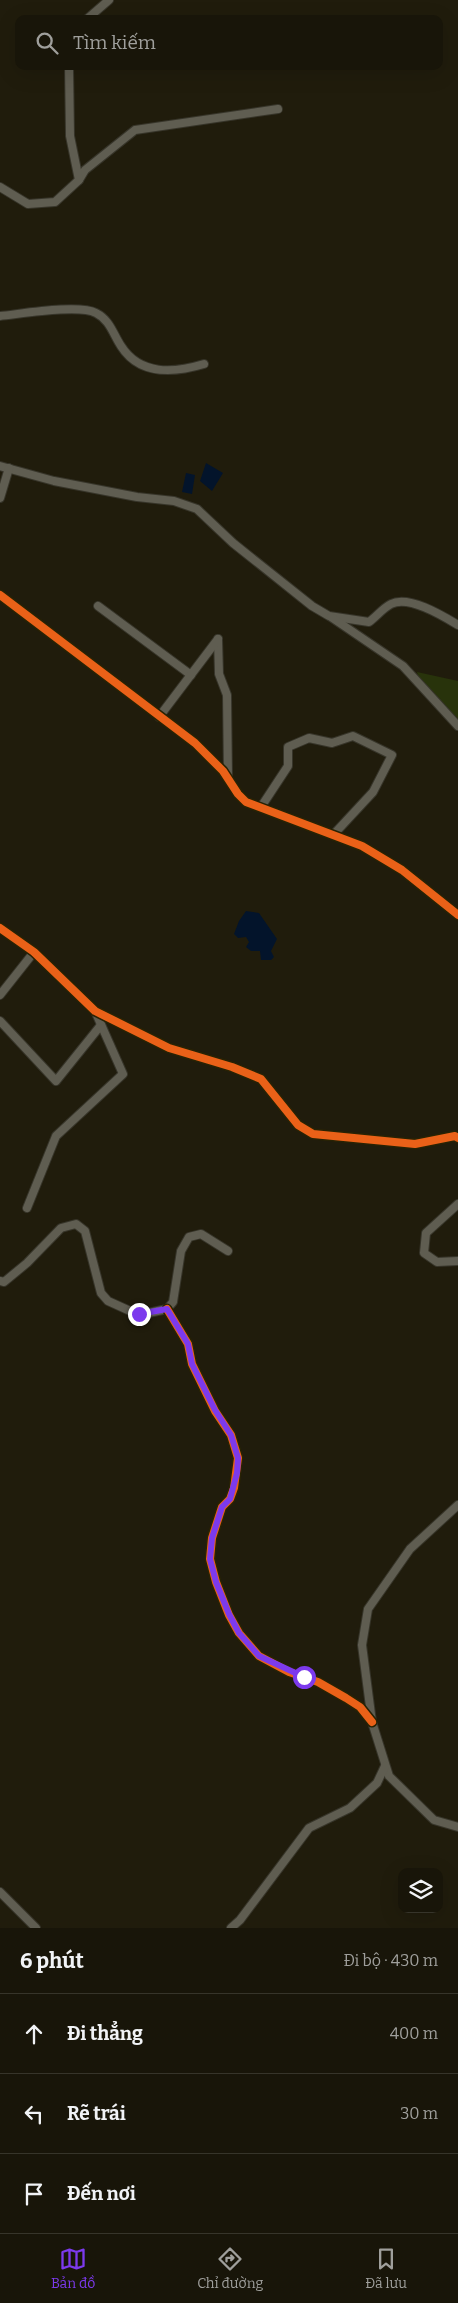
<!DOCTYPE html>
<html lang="vi">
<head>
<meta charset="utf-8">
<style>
  :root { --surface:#181509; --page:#252217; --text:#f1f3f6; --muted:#9f9f9c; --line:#36342a; --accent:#7c3aed }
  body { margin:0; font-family:Bitter,serif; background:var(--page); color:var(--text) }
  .controls { position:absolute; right:15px; bottom:15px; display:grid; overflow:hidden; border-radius:10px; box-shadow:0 5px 20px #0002 }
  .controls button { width:45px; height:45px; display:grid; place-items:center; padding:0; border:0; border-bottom:1px solid var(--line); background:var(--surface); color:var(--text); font:25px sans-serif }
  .stop { position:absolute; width:15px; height:15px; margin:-11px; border:4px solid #7c3aed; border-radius:50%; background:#fff }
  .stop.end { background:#7c3aed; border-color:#fff; box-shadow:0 1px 5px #0008 }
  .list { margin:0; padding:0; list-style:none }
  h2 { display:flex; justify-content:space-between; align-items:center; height:65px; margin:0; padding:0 20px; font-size:21px }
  h2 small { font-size:16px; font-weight:400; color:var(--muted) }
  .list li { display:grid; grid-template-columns:32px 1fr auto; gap:15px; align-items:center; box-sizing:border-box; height:80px; padding:0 20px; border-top:1px solid var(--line) }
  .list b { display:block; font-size:19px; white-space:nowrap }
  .list em { font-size:16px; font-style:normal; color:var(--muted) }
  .icon { flex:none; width:28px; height:28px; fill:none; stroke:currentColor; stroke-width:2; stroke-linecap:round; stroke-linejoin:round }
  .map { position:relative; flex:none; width:458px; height:1928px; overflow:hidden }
  .search { position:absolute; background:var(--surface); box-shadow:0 5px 20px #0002; left:15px; right:15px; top:15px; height:55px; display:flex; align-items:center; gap:12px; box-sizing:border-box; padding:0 18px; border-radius:10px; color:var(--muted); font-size:19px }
  .sheet { height:305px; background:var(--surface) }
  nav { display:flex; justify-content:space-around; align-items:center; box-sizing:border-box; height:70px; border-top:1px solid var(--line); background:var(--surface); font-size:14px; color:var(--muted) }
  nav a { display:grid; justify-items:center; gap:2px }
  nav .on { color:var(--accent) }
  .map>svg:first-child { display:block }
  .green { fill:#28330b }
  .water { fill:#03142b }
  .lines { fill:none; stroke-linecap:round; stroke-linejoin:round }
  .street-casing { stroke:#37352a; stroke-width:10 }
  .street { stroke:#5f5d51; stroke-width:8 }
  .cycleway-casing { stroke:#282204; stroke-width:11 }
  .cycleway { stroke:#ea6118; stroke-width:8 }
  .route { stroke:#7c3aed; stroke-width:6 }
</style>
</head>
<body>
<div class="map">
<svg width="458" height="1928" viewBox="0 0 458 1928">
  <rect width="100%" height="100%" fill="#201c0c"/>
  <polygon class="green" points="417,672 458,681 458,723 419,679"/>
  <g class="water">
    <polygon points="206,463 223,473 212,491 200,481"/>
    <polygon points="186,473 195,475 192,494 182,492"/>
    <polygon points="246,911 259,913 277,939 271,951 274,957 271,960 261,960 260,951 251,951 246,947 249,942 246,937 238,938 234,934 239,921"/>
  </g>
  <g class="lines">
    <defs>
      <g id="street">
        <polyline points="87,19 109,0"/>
        <polyline points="79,180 85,170 135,130 278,109"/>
        <polyline points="0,187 28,204 55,202 79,180 70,136 69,66"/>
        <path d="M0,316C21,314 79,304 96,313C110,320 113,334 121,346C140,376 174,373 204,364"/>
        <path d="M0,466L54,481L137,497L174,501L197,509L233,543L312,606L329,616L369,622C376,617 383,608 391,604C409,595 443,616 458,625"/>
        <polyline points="0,498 9,468"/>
        <polyline points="0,595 195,743 223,771 238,794 246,802 362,846 402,870 458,915"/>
        <polyline points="98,606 191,675"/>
        <polyline points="331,617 403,666 458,726"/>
        <polyline points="218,639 219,674 227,695 228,778"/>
        <polyline points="159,717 218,639"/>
        <polyline points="261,807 288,766 288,747 309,738 332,743 353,736 392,755 373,792 334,834"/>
        <polyline points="0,928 34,952 95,1011 169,1048 232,1067 261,1079 298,1125 313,1134 415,1144 455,1136 458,1138"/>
        <polyline points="0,995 34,952"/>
        <polyline points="0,1021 56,1081 101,1025"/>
        <polyline points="458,1204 426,1233 424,1253 437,1262 458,1261"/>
        <polyline points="27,1208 56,1136 123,1074 95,1011"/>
        <polyline points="0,1281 4,1282 27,1263 61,1228 76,1224 85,1231 101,1293 108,1301 139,1315 167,1309 173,1302 181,1251 189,1237 201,1234 228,1251"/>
        <polyline points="167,1309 188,1344 192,1364 215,1411 231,1435 238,1458 234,1488 230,1499 222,1507 212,1538 210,1559 216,1582 229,1615 239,1633 259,1656 289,1672 318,1682 346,1698 360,1707 372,1722"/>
        <polyline points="458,1505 410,1549 368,1609 362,1645 372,1722 389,1776 434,1820 458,1827"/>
        <polyline points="0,1892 36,1928"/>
        <polyline points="231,1928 240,1920 309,1828 350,1808 377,1783 385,1766"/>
      </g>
    </defs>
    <use href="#street" class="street-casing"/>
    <use href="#street" class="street"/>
    <defs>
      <g id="cycleway">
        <polyline points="0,595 195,743 223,771 238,794 246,802 362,846 402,870 458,915"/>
        <polyline points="0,928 34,952 95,1011 169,1048 232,1067 261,1079 298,1125 313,1134 415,1144 455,1136 458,1138"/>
        <polyline points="167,1309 188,1344 192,1364 215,1411 231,1435 238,1458 234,1488 230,1499 222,1507 212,1538 210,1559 216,1582 229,1615 239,1633 259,1656 289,1672 318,1682 346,1698 360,1707 372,1722"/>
      </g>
    </defs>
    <use href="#cycleway" class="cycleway-casing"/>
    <use href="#cycleway" class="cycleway"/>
  </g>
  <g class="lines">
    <polyline class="route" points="139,1314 167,1309 188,1344 192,1364 215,1410 231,1435 238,1458 237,1473 230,1499 222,1507 212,1538 210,1559 216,1582 229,1614 239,1633 259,1656 304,1677"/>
  </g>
</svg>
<div class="controls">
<button><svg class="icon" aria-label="layers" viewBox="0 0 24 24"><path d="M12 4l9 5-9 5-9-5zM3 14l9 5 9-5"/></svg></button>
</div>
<div class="stop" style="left:304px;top:1677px"></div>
<div class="stop end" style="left:139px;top:1314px"></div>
<div class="search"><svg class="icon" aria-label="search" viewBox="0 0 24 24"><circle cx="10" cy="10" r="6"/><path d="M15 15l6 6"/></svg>Tìm kiếm</div>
</div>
<section class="sheet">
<h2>6 phút<small>Đi bộ · 430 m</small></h2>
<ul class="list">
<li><svg class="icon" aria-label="ahead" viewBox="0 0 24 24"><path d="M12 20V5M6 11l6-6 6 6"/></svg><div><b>Đi thẳng</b></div><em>400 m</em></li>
<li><svg class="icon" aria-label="left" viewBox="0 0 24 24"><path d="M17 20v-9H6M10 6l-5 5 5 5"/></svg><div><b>Rẽ trái</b></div><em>30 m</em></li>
<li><svg class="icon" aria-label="arrive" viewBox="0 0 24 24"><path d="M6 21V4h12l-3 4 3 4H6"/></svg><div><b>Đến nơi</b></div></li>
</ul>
</section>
<nav>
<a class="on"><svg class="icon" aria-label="map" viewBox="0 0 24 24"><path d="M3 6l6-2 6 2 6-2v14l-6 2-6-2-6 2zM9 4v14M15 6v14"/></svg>Bản đồ</a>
<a><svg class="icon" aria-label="directions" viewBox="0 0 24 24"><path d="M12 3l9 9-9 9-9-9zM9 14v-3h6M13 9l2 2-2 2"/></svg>Chỉ đường</a>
<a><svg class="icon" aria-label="saved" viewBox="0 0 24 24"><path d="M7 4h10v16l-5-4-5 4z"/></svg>Đã lưu</a>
</nav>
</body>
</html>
